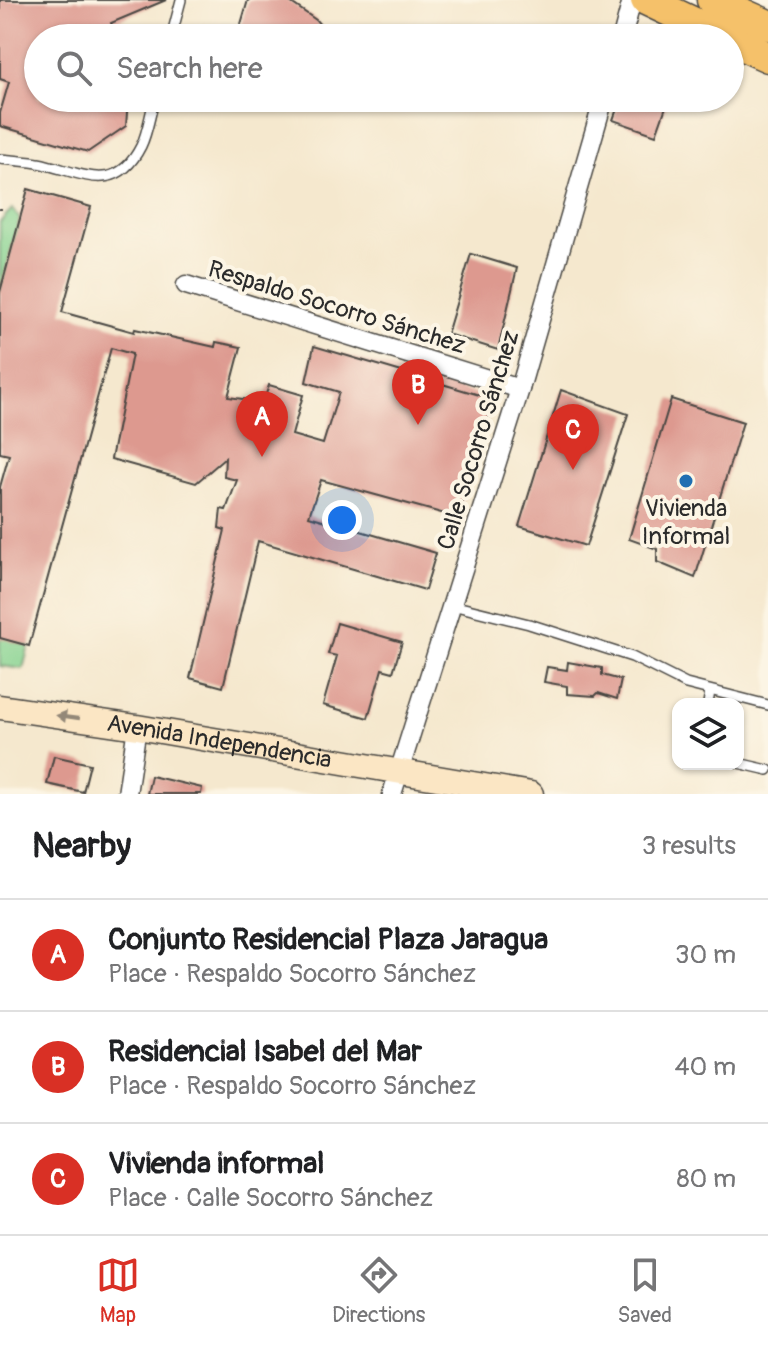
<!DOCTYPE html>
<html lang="en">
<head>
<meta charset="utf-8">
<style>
  :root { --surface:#fff; --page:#f6f6f6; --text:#202124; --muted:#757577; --line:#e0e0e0; --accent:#d93025 }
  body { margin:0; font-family:Pangolin,sans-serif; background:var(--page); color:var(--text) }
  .controls { position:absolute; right:24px; bottom:24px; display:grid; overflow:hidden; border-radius:16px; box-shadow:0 2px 6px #0004 }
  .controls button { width:72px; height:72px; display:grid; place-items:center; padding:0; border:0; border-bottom:2px solid var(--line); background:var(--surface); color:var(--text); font:40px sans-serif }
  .you { position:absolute; left:342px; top:520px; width:28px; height:28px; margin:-20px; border:6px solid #fff; border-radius:50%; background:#1a73e8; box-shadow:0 0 0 12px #1a73e833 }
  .badge { display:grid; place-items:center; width:52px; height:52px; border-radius:50%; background:var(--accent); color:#fff; font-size:26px; font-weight:700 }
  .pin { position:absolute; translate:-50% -66px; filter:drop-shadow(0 2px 4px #0008) }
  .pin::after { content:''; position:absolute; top:42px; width:28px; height:24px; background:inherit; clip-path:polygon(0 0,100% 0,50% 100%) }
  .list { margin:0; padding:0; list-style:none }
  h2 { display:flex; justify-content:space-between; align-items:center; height:104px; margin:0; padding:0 32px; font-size:34px }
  h2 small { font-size:26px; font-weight:400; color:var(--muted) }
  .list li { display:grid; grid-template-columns:52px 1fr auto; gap:24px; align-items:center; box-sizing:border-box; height:112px; padding:0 32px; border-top:2px solid var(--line) }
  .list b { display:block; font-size:30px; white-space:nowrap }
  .list p { margin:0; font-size:26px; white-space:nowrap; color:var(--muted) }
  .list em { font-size:26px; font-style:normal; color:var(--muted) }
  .icon { flex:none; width:44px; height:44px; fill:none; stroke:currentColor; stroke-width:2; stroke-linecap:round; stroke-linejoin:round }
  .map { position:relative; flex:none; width:768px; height:794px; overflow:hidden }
  .search { position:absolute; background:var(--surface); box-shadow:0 2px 6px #0004; left:24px; right:24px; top:24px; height:88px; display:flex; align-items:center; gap:20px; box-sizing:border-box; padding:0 28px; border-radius:44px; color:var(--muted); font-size:30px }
  .sheet { height:440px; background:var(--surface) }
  nav { display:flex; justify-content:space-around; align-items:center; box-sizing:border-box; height:112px; border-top:2px solid var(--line); background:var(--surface); font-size:22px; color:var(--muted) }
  nav a { display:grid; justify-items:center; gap:4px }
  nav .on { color:var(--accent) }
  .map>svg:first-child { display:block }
  .green { fill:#87d391; stroke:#597f5e; stroke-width:2 }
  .building { fill:#dd998f }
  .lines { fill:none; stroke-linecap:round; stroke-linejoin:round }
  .service-casing { stroke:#494743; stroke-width:12 }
  .minor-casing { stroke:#494743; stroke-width:21 }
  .secondary-casing { stroke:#494743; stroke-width:27 }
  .trunk-casing { stroke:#494743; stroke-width:33 }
  .path { stroke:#494743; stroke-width:4; stroke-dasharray:2 6; stroke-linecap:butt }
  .service { stroke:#fff; stroke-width:9 }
  .minor { stroke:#fff; stroke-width:18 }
  .secondary { stroke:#fbe6c4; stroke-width:24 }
  .trunk { stroke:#f5c16b; stroke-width:30 }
  .oneway { fill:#938878 }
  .poi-dot { fill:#1f6fb2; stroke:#fcf5e5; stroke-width:3 }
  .labels { text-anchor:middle; stroke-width:8; stroke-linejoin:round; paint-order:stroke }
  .street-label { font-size:24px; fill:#2b2b2b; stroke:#fcf5e5 }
  .poi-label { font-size:24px; fill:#2b2b2b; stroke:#fcf5e5 }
</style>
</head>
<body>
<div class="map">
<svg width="768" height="794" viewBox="0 0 768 794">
  <rect width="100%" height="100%" fill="#fcf5e5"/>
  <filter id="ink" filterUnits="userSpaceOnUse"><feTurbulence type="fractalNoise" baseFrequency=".0125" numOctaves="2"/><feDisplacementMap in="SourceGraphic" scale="16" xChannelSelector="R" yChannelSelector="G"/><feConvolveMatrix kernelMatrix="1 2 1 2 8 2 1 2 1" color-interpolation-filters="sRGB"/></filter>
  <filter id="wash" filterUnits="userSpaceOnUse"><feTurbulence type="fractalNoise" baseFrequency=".006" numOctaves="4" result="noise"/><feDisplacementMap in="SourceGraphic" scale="32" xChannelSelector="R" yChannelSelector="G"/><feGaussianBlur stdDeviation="1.8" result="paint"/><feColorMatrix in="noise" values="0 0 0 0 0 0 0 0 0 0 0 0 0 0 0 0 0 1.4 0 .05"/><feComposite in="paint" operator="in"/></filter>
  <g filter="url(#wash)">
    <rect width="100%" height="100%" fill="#f5e8ce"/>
    <g class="green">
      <polygon points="12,209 20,219 0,292 0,222"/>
      <polygon points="0,637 29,646 23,669 0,666"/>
    </g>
    <g id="blocks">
      <g class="building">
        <polygon points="0,0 166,0 111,23 117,38 38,38 38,98 128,98 126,126 88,152 0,126 0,113 9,82 0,79"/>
        <polygon points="248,0 287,0 316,20 331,38 237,38"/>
        <polygon points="621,98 669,98 656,135 613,120"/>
        <polygon points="28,189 91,207 62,312 134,332 135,329 215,347 216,342 241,347 228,397 257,401 261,394 266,394 269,385 303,395 292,435 323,444 339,392 306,382 314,346 493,399 469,485 456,517 321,480 309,516 436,553 425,590 258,541 223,687 190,678 225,530 219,528 221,509 226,510 237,480 224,477 225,458 196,483 111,459 132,354 111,348 29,646 0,638 0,487 9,455 0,453 0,292"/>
        <polygon points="471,254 517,268 498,350 447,334"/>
        <polygon points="561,390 628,414 586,546 519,526"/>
        <polygon points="671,399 743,422 695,578 657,562 657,549 629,539"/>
        <polygon points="337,623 402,642 393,672 382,669 368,718 323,705 337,656 328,654"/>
        <polygon points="568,662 602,668 602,675 621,680 617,699 598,693 595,696 567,694 567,686 544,682 547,667 567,670"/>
        <polygon points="54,756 90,764 83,792 47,784"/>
        <polygon points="151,776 202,788 201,794 147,794"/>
      </g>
    </g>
  </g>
  <g filter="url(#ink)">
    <use href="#blocks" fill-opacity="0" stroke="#494743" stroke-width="2"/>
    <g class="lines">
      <defs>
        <g id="service">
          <polyline points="171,38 181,0"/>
          <path d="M0,159C12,160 25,161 38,163C80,171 115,198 141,146C148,132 150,113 155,98"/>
          <polyline points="452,605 529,624 632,657 686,684 768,705"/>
          <polyline points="708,704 710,691"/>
          <polyline points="738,763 768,770"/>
        </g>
        <g id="minor">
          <polyline points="622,38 632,0"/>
          <polyline points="186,285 520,389"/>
          <polyline points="127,794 137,727"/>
          <polyline points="392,794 520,389 604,98"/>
        </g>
        <g id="secondary">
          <path id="s1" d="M0,707L137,727L531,794"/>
        </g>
        <g id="trunk">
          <polyline points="646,0 726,38"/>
          <polyline points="712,0 768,25"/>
          <polyline points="730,40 768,57"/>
        </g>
      </defs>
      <use href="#service" class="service-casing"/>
      <use href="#minor" class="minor-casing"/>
      <use href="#secondary" class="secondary-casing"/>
      <use href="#trunk" class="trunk-casing"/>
      <polyline class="path" points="0,208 0,211"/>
      <use href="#service" class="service"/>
      <use href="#minor" class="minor"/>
      <use href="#secondary" class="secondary"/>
      <use href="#trunk" class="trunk"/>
    </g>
    <defs><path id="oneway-solid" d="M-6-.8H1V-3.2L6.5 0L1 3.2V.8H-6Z" transform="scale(2)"/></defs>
    <use class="oneway" href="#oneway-solid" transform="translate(68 717) rotate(-172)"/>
  </g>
  <circle class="poi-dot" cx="686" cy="481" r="8"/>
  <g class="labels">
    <g class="street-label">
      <text transform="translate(337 307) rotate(17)" y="8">Respaldo Socorro Sánchez</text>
      <text transform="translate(478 440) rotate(-73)" y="8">Calle Socorro Sánchez</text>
      <text dy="8" stroke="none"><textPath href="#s1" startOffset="222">Avenida Independencia</textPath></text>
    </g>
    <g class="poi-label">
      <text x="686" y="516">Vivienda<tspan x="686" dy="28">Informal</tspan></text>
    </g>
  </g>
</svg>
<div class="controls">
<button><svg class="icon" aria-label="layers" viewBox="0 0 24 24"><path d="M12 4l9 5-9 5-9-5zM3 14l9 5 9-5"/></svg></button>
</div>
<div class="you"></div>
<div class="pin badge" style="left:262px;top:457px">A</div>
<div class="pin badge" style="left:418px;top:425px">B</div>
<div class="pin badge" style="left:573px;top:470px">C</div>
<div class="search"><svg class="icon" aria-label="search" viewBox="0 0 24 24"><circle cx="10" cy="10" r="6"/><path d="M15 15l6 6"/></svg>Search here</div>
</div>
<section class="sheet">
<h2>Nearby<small>3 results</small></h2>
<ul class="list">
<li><span class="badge">A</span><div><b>Conjunto Residencial Plaza Jaragua</b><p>Place · Respaldo Socorro Sánchez</p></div><em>30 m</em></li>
<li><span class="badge">B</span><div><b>Residencial Isabel del Mar</b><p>Place · Respaldo Socorro Sánchez</p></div><em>40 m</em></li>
<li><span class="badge">C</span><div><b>Vivienda informal</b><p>Place · Calle Socorro Sánchez</p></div><em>80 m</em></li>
</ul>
</section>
<nav>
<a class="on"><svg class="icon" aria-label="map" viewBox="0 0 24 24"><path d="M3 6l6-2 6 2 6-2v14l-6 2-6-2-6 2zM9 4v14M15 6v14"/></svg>Map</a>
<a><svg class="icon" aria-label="directions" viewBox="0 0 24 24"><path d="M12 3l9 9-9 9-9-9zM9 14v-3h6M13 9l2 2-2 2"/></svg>Directions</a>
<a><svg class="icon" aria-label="saved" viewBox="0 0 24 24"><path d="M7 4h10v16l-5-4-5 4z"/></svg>Saved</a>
</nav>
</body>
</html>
